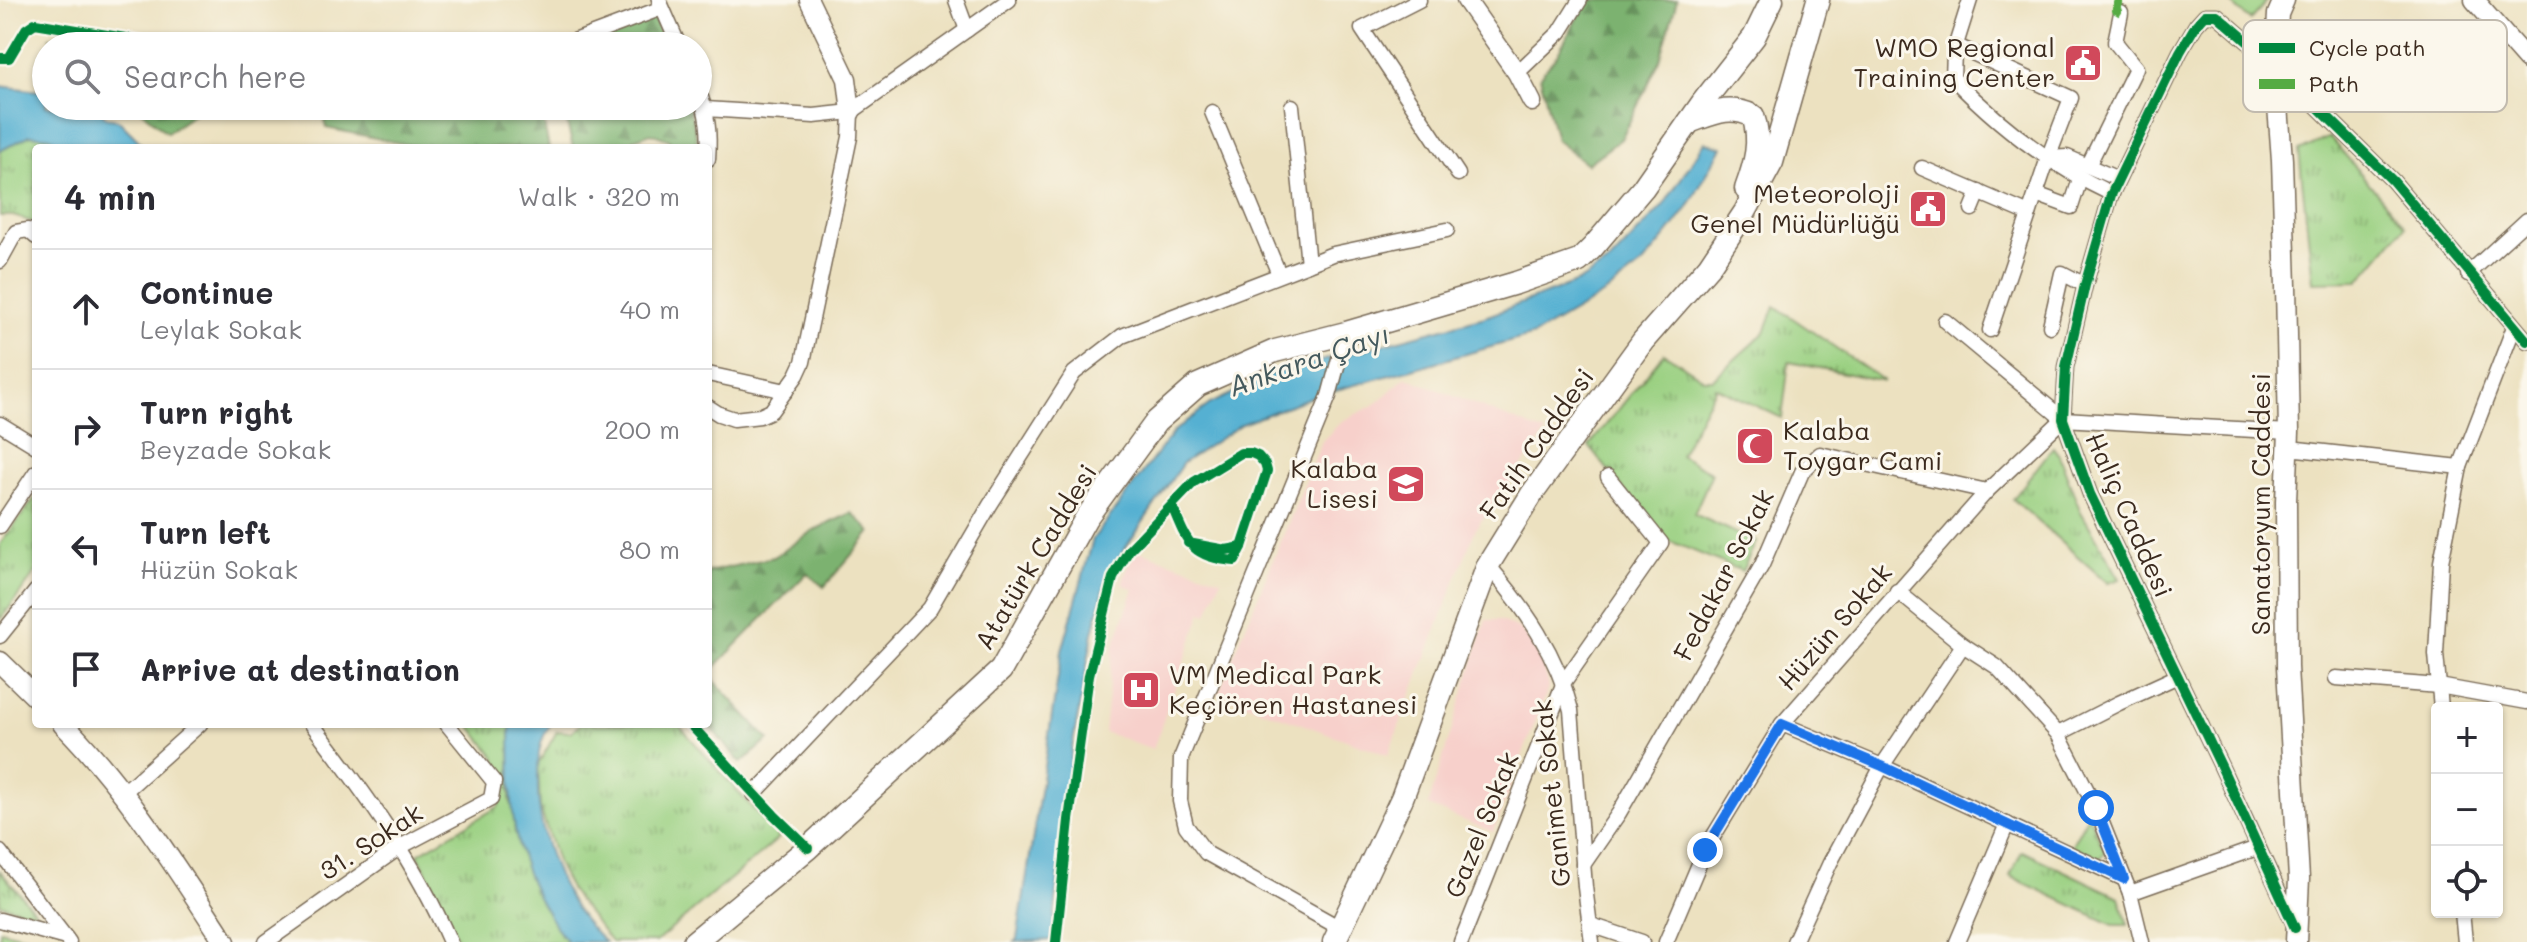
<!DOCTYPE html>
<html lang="en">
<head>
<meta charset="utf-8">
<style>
  :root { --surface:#fff; --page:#f2f2f3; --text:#2b2b33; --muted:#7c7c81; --line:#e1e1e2 }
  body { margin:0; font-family:Mali,sans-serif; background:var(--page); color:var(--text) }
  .controls { position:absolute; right:24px; bottom:24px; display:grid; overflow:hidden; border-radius:8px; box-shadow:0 2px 6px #0004 }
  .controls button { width:72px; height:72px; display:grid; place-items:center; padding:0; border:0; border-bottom:2px solid var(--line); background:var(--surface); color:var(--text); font:40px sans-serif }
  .stop { position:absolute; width:24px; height:24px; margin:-18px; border:6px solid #1a73e8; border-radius:50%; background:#fff }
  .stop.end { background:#1a73e8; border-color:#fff; box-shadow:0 2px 8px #0008 }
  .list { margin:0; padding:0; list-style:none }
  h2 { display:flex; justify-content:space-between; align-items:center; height:104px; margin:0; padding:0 32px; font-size:34px }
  h2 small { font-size:26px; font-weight:400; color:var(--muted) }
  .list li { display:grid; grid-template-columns:52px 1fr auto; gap:24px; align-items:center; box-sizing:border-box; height:120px; padding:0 32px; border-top:2px solid var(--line) }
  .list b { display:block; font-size:30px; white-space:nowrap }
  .list p { margin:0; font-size:26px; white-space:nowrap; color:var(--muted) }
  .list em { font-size:26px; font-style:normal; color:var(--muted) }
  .icon { flex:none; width:44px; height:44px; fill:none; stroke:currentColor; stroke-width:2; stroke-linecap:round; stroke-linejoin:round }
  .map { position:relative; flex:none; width:2527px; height:942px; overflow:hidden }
  .search { position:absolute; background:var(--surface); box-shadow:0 2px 6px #0004; left:32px; top:32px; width:680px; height:88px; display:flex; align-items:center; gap:20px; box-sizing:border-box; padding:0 28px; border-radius:44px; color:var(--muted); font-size:30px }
  .panel { position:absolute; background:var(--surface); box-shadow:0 2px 6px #0004; left:32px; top:144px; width:680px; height:584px; border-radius:8px }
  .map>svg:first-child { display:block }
  .built { fill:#f7d0cb }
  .forest { fill:url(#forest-firs); stroke:#5b6e46; stroke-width:2 }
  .park { fill:url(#park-tufts); stroke:#6a7d50; stroke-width:2 }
  .water { fill:#54b0d2; stroke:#486d78; stroke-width:2 }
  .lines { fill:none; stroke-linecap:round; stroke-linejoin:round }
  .minor-casing { stroke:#796a57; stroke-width:17 }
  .tertiary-casing { stroke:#796a57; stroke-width:21 }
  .secondary-casing { stroke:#796a57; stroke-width:23 }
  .primary-casing { stroke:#796a57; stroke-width:25 }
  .minor { stroke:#fff; stroke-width:14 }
  .tertiary { stroke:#fff; stroke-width:18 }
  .secondary { stroke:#fff; stroke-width:20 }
  .primary { stroke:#fff; stroke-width:22 }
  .quiet { stroke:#55ab43; stroke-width:8; stroke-dasharray:16 8; stroke-linecap:butt }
  .cycleway-casing { stroke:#fbf7ec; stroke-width:15 }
  .cycleway { stroke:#00873e; stroke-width:10 }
  .route { stroke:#1a73e8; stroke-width:10 }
  .labels { text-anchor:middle; stroke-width:6; stroke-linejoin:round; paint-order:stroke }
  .poi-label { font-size:26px; fill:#3b2a1e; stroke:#fbf7ec; text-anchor:end }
  .street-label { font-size:26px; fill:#3b2a1e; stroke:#fbf7ec }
  .water-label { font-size:28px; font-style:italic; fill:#44595d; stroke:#fbf7ec }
  .key { fill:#fbf7ec; stroke:#c1baae; stroke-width:2 }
  .key-label { font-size:22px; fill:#3b2a1e }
</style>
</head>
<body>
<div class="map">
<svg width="2527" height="942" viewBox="0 0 2527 942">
  <defs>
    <pattern id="forest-firs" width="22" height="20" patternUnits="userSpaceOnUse" patternTransform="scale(2)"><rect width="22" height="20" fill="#7bb26f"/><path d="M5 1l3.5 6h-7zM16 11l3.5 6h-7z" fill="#66915b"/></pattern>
    <pattern id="park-tufts" width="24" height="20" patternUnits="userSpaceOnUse" patternTransform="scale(2)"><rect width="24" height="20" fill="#9ad081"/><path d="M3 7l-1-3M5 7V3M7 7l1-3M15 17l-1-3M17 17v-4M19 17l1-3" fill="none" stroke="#7fa969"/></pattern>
  </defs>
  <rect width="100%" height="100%" fill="#fbf7ec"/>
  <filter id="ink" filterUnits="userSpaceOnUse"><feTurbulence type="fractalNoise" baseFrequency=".0125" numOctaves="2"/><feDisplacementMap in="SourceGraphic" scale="16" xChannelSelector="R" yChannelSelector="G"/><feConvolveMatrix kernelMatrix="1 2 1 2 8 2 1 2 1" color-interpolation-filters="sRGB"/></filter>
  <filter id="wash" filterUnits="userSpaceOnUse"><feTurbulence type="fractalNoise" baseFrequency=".006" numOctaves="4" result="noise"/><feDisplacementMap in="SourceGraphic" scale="32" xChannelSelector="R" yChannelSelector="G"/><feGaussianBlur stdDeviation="1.8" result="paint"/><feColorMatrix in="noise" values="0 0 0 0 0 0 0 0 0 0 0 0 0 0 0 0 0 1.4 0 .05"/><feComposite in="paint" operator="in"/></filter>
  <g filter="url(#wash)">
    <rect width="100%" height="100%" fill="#ece1c0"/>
    <g class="built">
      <polygon points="1406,377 1546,433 1476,528 1388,755 1218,694 1322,441 1342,421 1374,405"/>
      <polygon points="1134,549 1221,579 1208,614 1202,612 1153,749 1104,732 1113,648 1134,589 1122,584"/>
      <polygon points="1486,620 1499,620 1521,630 1541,655 1549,686 1493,832 1428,806"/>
    </g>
    <g class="forest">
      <polygon points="1587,0 1677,0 1660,60 1621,139 1587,164 1556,140 1540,76 1557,55"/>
      <polygon points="653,17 666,46 579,46"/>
      <polygon points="49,37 124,46 62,46"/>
      <polygon points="136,106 205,106 167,133"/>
      <polygon points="322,106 540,106 549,148 424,148 326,128"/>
      <polygon points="563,106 689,106 697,139 695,148 672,148 670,140 651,133 634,139 626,148 573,148"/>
      <polygon points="852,513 871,532 824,587 807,573 708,674 708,572 774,557 814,530"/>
      <polygon points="708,674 769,740 741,763 707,724"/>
    </g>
    <g class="park">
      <polygon points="2227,0 2268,0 2250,20"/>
      <polygon points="30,135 50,137 67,148 36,148 36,223 13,216 0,216 0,151"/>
      <polygon points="2330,137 2405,226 2359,281 2313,282 2299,151"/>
      <polygon points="1775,306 1884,381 1789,362 1782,418 1716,387 1680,455 1712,473 1694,514 1756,542 1742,571 1662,538 1589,446 1664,353 1704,379 1713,379 1765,332"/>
      <polygon points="2053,447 2059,455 2080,510 2120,579 2108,583 2013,499"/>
      <polygon points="36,497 36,572 0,620 0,544"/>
      <polygon points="469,724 515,724 510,729 510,800 561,935 568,942 459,942 418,854 499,806 496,758"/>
      <polygon points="581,724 678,724 779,838 656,942 611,942 571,891 558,865 540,807 538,765 557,731 570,732"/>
      <polygon points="2088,815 2105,851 2097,862 2069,850"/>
      <polygon points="2022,851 2119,897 2128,925 2113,925 2010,876"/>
      <polygon points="0,871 39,916 0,904"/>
      <polygon points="0,930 41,940 43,942 0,942"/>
    </g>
    <g class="water">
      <polygon points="0,86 46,92 46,106 99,108 106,118 118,120 146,148 67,148 50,137 30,135 0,151"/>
      <polygon points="1705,142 1722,147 1687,209 1668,234 1643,264 1606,293 1534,335 1311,397 1242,424 1183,463 1108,574 1093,633 1072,748 1052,940 1014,942 1017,939 1062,651 1093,539 1174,431 1210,404 1272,374 1485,317 1578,282 1611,261 1663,206"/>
      <path d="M515,724H551C537,742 538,761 538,782C537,836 563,906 605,942H568C557,932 551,918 543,906C508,847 511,794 510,729Z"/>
    </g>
  </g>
  <g filter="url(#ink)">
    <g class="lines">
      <defs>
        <g id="minor">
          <polyline points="659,0 679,46"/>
          <polyline points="956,0 967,30"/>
          <polyline points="1419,0 1362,29 1458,174"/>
          <path d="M1970,0L1954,51L1953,78C1999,126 2052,166 2112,194"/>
          <polyline points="1955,45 2071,98 2048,158 1990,330"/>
          <polyline points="561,46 662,8"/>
          <polyline points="1517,73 1560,32 1580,0"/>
          <path d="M698,90C708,113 710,133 708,159"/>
          <polyline points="1292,106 1308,264"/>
          <polyline points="706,109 814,116 851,112 1009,0"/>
          <polyline points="1212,112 1279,274"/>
          <polyline points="2048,158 2067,157 2118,179"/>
          <polyline points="2088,166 2136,68 2115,42 2121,13"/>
          <polyline points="1922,168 2029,214"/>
          <polyline points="2036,194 2071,207 2080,179"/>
          <polyline points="1972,209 1979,192"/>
          <polyline points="0,261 16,232 28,230 36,237"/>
          <polyline points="2468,274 2527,220"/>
          <polyline points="1945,321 2063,419"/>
          <polyline points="2050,326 2062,273 2085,285"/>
          <polyline points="708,374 786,391"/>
          <polyline points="708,407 719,414 734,419 760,416 771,411 797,375 803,362 850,137 851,112"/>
          <polyline points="2063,419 2289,432"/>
          <polyline points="0,424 36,446"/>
          <polyline points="2289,448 2460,467"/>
          <polyline points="0,526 36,472"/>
          <path d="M1488,565C1525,608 1557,654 1571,710L1585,887L1592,942"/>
          <polyline points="1897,591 1963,645 1997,667 2058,734 2096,808 2130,893 2142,942"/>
          <polyline points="0,636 36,591"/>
          <polyline points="2336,678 2439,686 2527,702"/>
          <polyline points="2441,708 2436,654 2441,562 2460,467 2514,327"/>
          <path d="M312,724C365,793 415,861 450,942"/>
          <polyline points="1782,724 1882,766 2124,879"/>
          <polyline points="2058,734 2119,703 2178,676"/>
          <polyline points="123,793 200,724"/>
          <polyline points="754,794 930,608 990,505 1074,373 1122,336 1308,264 1333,254 1447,230"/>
          <polyline points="0,852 69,942"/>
          <polyline points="1583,865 1619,813 1762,565 1802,472 1820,454 1987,491"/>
          <polyline points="2130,893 2257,848"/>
          <polyline points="2462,912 2465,942"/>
          <polyline points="0,920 66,938"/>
          <polyline points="1591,925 1642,942"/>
          <polyline points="2295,927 2221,766 2090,494 2063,419 2066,367 2085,285 2111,195 2180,52 2196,25 2205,15 2217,15 2275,65 2393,181 2527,341"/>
          <polyline points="1340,928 1206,853 1186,826 1180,801 1181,758 1329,396 1346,333"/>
          <polyline points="266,942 400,847 491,799 494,782 447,724"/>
          <polyline points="1461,942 1564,682 1661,543 1608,477"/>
          <polyline points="1666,942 1705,850 1782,724 1987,491 2063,419"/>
          <polyline points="1794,942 1830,863 1882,766 1963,645"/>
          <polyline points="1957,942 2007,824"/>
        </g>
        <g id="tertiary">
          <polyline points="809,0 847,79 851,112"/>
          <polyline points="1466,0 1517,73 1532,102"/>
          <polyline points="2474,0 2527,60"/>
        </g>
        <g id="secondary">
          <polyline points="2284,0 2278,14 2275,65 2282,160 2286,286 2289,432 2286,501 2287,667 2299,879 2296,942"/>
          <polyline points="0,662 36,697"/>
          <path d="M63,724C127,789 175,866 225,942"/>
        </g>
        <g id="primary">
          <path d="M1689,122C1712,114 1729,104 1753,116C1762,141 1755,164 1746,189"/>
          <polyline points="694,942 808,848 1001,670 1086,518 1156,422 1198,385 1275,351 1346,333 1516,283 1579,261 1593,247 1643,188 1703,102 1754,37 1772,0"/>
          <polyline points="1334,942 1402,798 1488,565 1532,494 1643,341 1709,266 1745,212 1772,162 1818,0"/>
        </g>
      </defs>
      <use href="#minor" class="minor-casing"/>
      <use href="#tertiary" class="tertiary-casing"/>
      <use href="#secondary" class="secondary-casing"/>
      <use href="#primary" class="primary-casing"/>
      <use href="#minor" class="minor"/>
      <use href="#tertiary" class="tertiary"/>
      <use href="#secondary" class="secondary"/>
      <use href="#primary" class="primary"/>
      <polyline class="quiet" points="2119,0 2116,10 2121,13"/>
      <defs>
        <g id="cycleway">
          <polyline points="0,58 9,58 26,29 35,23 173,46"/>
          <path d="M1172,506C1187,543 1192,558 1235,561L1242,547L1226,550L1188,543"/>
          <polyline points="690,724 774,815 808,848"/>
          <polyline points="2295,928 2221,766 2090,494 2063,419 2066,367 2085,285 2111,195 2180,52 2196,25 2205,15 2217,15 2275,65 2393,181 2527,341"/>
          <polyline points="1056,942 1069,820 1089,675 1113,578 1129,550 1194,482 1241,453 1251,453 1258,456 1265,464 1267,471 1242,547"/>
        </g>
      </defs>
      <use href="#cycleway" class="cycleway-casing"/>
      <use href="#cycleway" class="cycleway"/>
    </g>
  </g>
  <g class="lines" filter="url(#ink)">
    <polyline class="route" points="1705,850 1782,724 1882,766 2124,879 2096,808"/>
  </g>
  <defs>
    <symbol id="civic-square" viewBox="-11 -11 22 22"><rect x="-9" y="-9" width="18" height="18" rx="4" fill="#d1495b" stroke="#fbf7ec"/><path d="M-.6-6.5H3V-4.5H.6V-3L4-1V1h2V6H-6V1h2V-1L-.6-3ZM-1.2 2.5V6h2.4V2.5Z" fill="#fff"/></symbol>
    <symbol id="mosque-square" viewBox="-11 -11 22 22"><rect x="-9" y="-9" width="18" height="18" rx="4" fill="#d1495b" stroke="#fbf7ec"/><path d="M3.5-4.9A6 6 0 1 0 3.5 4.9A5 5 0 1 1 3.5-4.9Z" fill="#fff"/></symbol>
    <symbol id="school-square" viewBox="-11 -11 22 22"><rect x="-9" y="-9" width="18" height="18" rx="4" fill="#d1495b" stroke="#fbf7ec"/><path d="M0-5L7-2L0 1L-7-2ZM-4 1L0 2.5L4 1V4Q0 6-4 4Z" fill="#fff"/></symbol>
    <symbol id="hospital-square" viewBox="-11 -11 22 22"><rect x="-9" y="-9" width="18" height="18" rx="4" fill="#d1495b" stroke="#fbf7ec"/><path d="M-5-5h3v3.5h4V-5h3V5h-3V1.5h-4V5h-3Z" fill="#fff"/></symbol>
  </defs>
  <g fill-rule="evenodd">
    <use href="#civic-square" x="2061" y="41" width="44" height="44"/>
    <use href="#civic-square" x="1906" y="187" width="44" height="44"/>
    <use href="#mosque-square" x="1733" y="424" width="44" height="44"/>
    <use href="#school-square" x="1384" y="462" width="44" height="44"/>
    <use href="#hospital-square" x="1119" y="668" width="44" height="44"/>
  </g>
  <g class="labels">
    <g class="poi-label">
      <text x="2055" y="57">WMO Regional<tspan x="2055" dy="30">Training Center</tspan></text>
      <text x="1900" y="203">Meteoroloji<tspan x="1900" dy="30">Genel Müdürlüğü</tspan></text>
      <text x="1783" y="440" text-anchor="start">Kalaba<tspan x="1783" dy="30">Toygar Cami</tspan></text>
      <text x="1378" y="478">Kalaba<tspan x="1378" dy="30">Lisesi</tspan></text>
      <text x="1169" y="684" text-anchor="start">VM Medical Park<tspan x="1169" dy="30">Keçiören Hastanesi</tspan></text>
    </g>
    <g class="street-label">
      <text transform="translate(1537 444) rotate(-55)" y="9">Fatih Caddesi</text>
      <text transform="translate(2261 504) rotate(-90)" y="9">Sanatoryum Caddesi</text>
      <text transform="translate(2129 515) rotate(66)" y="9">Haliç Caddesi</text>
      <text transform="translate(1036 557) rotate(-59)" y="9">Atatürk Caddesi</text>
      <text transform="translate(1724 575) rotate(-63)" y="9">Fedakar Sokak</text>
      <text transform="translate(1835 627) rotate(-49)" y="9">Hüzün Sokak</text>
      <text transform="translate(1552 793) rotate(-96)" y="9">Ganimet Sokak</text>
      <text transform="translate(1482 825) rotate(-68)" y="9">Gazel Sokak</text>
      <text transform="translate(371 842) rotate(-33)" y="9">31. Sokak</text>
    </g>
    <g class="water-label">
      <text transform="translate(1309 360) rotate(-19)" y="10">Ankara Çayı</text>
    </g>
  </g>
  <rect x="2243" y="20" width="264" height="92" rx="12" class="key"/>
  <rect x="2259" y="43" width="36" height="10" fill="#00873e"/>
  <rect x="2259" y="79" width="36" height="10" fill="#55ab43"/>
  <g class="key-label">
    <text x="2309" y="56">Cycle path</text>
    <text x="2309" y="92">Path</text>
  </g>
</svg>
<div class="controls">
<button>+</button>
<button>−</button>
<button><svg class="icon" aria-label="locate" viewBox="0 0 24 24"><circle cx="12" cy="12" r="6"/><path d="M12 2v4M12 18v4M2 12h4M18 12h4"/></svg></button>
</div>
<div class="stop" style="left:2096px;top:808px"></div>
<div class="stop end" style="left:1705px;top:850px"></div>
<div class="search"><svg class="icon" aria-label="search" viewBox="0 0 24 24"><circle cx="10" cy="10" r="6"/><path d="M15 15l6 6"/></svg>Search here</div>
<section class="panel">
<h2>4 min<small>Walk · 320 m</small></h2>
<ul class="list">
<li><svg class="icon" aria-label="ahead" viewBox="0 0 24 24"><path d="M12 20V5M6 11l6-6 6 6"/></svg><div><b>Continue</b><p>Leylak Sokak</p></div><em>40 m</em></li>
<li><svg class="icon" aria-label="right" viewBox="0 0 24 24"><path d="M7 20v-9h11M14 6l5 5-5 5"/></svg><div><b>Turn right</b><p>Beyzade Sokak</p></div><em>200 m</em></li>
<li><svg class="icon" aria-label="left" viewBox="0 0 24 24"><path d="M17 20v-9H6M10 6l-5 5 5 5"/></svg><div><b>Turn left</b><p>Hüzün Sokak</p></div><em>80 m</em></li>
<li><svg class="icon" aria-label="arrive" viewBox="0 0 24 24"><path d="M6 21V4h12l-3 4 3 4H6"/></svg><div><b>Arrive at destination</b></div></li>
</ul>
</section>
</div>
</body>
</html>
